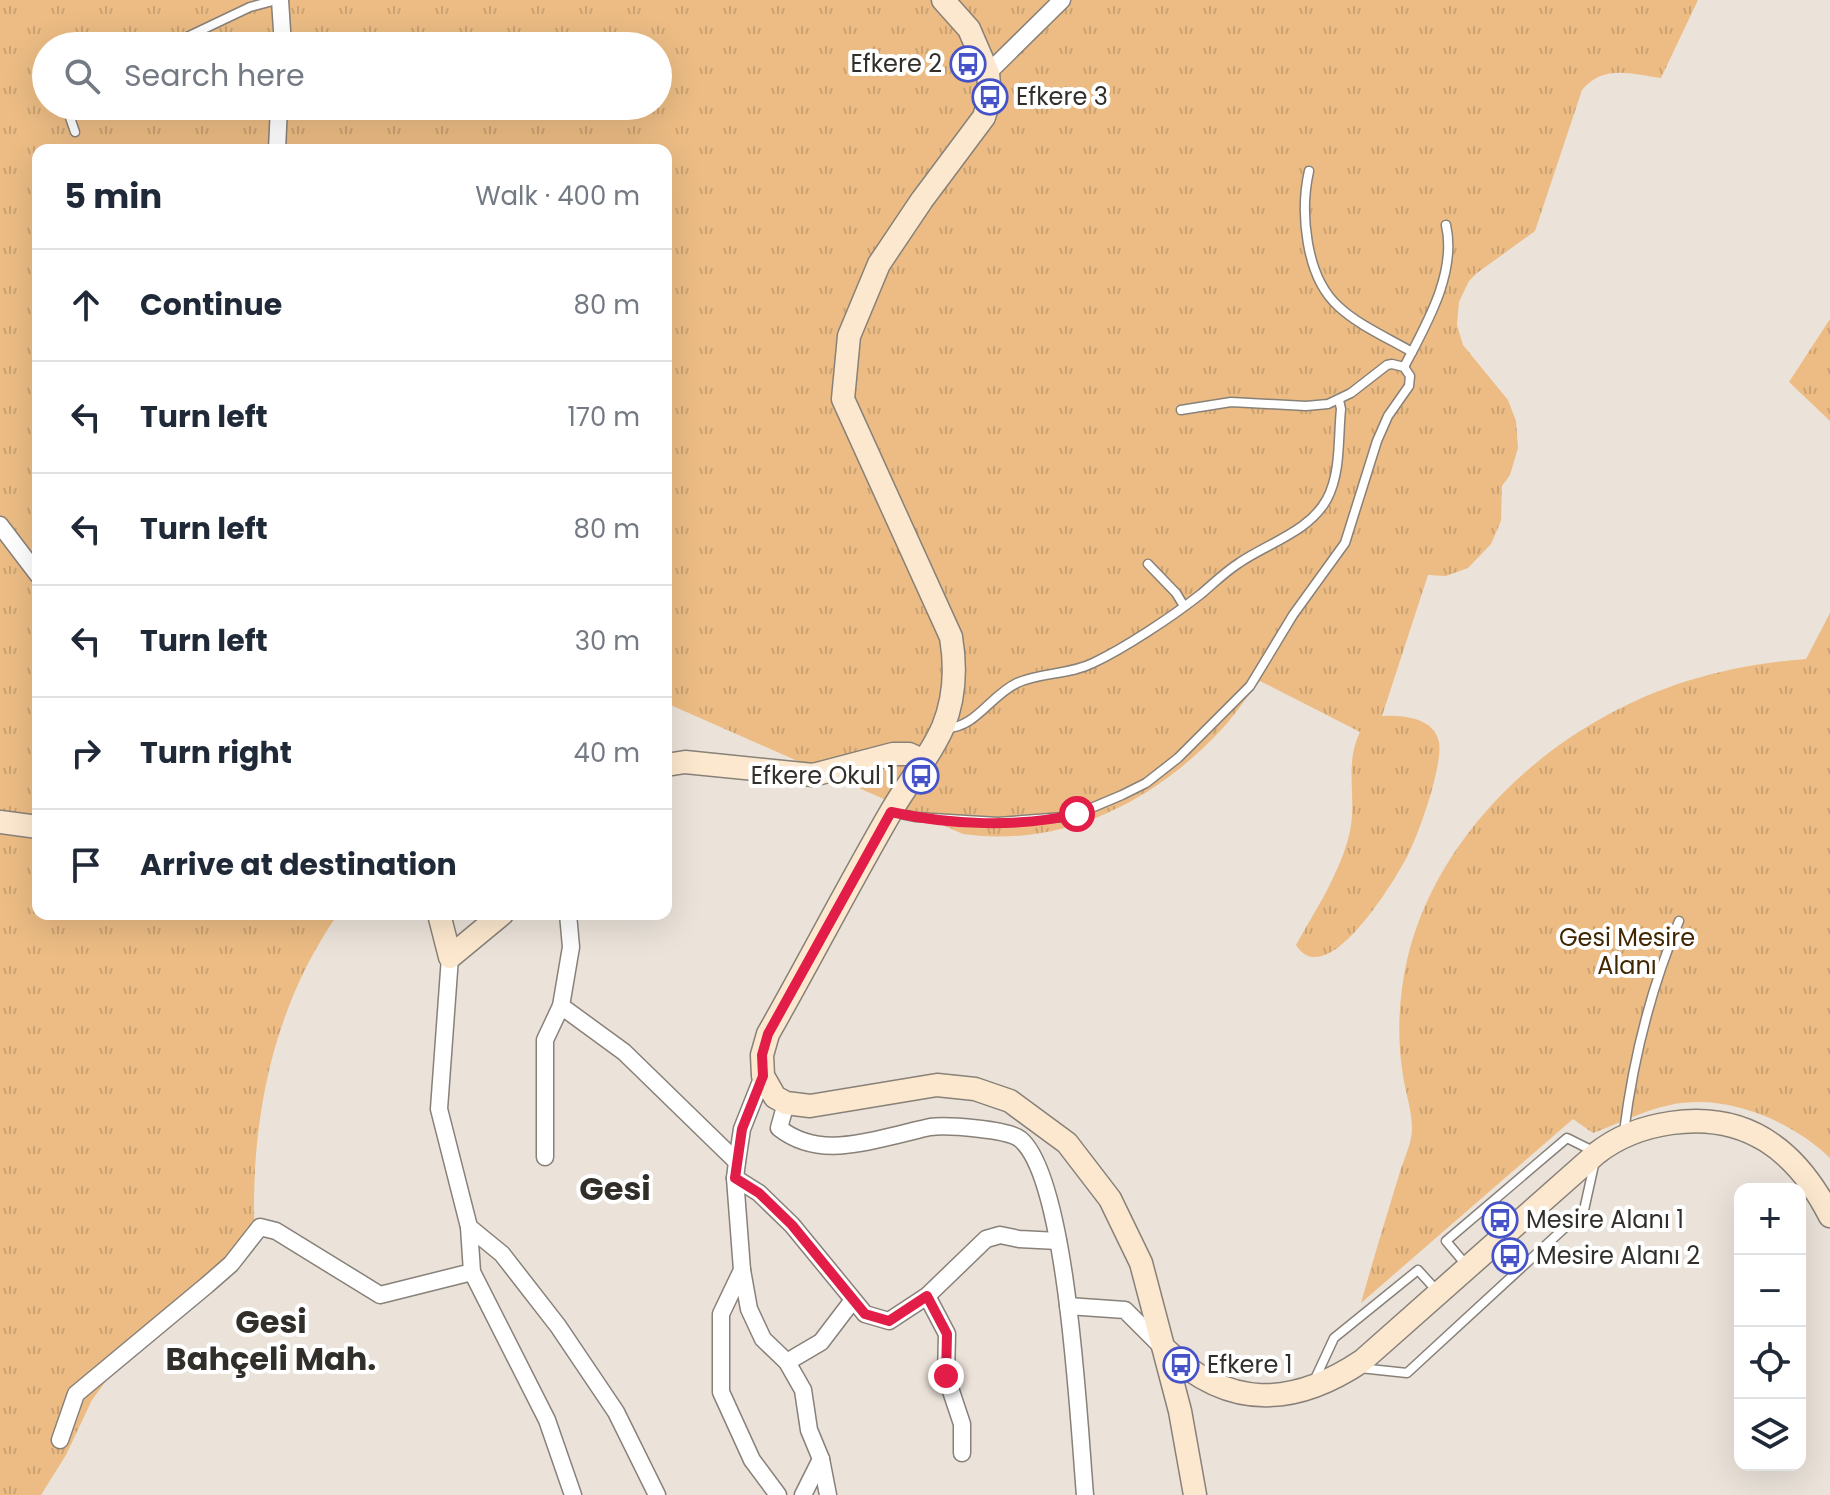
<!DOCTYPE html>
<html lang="en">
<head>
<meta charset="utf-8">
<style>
  :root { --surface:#fff; --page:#f6f6f7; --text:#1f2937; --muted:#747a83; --line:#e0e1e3 }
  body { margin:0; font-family:Poppins,sans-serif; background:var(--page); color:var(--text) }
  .controls { position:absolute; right:24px; bottom:24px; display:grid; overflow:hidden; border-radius:16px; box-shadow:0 8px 32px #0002 }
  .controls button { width:72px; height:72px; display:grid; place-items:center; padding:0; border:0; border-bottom:2px solid var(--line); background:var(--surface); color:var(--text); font:40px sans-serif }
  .stop { position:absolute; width:24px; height:24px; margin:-18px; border:6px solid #e11d48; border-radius:50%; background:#fff }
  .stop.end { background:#e11d48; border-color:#fff; box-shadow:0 2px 8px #0008 }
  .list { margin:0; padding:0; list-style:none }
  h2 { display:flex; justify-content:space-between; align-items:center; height:104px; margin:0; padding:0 32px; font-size:34px }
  h2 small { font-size:26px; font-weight:400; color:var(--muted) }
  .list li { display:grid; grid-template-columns:52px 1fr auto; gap:24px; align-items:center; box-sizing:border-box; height:112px; padding:0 32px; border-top:2px solid var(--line) }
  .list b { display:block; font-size:30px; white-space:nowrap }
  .list em { font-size:26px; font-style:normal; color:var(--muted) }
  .icon { flex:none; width:44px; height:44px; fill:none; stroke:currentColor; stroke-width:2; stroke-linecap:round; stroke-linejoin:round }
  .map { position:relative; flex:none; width:1830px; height:1495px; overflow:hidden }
  .search { position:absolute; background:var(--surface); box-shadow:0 8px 32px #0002; left:32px; top:32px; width:640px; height:88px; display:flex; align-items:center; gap:20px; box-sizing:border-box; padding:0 28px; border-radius:44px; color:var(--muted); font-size:30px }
  .panel { position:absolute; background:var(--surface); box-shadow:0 8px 32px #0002; left:32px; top:144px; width:640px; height:776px; border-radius:16px }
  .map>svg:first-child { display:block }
  .grass { fill:url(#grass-tufts); fill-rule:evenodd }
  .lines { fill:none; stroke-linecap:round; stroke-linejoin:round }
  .lane-casing { stroke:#888179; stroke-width:11 }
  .street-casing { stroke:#888179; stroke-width:19 }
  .secondary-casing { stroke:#888179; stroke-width:25 }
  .lane { stroke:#fff; stroke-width:8 }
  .street { stroke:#fff; stroke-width:16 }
  .secondary { stroke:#fce8ce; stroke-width:22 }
  .route { stroke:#e11d48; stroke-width:10 }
  .labels { text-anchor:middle; stroke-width:8; stroke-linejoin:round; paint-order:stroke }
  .poi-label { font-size:24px; fill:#322f2b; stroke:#fff; text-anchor:start }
  .park-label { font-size:24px; fill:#402702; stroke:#fff }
  .district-label { font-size:32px; font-weight:bold; fill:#322f2b; stroke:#fff }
</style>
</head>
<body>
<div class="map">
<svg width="1830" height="1495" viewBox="0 0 1830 1495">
  <defs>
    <pattern id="grass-tufts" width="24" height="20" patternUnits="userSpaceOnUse" patternTransform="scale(2)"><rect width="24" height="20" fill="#ecbc84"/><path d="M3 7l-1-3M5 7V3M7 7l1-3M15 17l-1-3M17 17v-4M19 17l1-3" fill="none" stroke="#cba272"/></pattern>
  </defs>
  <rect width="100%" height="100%" fill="#ebe3da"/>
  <g class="grass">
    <path d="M0,0H1698L1661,78C1632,74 1603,64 1582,90L1535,231L1477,273L1469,281L1459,302L1457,325L1463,345L1508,400L1516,421L1518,448L1510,475L1502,486L1501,521L1491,544L1468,568L1446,576L1428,575L1382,716C1401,715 1434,717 1439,742C1443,766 1419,833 1408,855C1395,880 1327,994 1296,945C1316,909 1341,872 1350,831C1357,798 1344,764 1360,732L1260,681C1247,696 1236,714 1222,729C1154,802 1064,848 963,834L666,703V150H38V914H338C270,1011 249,1128 255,1245L117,1366L92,1400L66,1455L41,1495H0ZM46,46H658V106H46Z"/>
    <polygon points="1830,319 1830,421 1789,382"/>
    <path d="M1830,613V1158C1790,1120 1726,1093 1670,1105C1644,1110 1618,1124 1593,1133L1573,1119L1361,1303C1373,1260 1386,1218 1399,1175C1403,1161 1412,1143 1412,1129C1412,1109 1404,1088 1402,1069C1397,1033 1399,996 1407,960C1438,827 1559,721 1687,681C1726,669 1765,662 1806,659Z"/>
  </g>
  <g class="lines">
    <defs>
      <g id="lane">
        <polyline points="168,46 250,7 269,2"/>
        <polyline points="66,106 75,132"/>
        <path d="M1309,171C1300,211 1305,276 1338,306C1358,325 1388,338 1412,352"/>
        <path d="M1404,367C1426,325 1457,273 1446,225"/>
        <polyline points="1148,564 1176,593 1184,606"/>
        <path d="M947,728C975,728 991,695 1017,683C1041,672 1069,675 1093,663C1125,648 1173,616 1201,594C1214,583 1225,572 1239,563C1268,543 1309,532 1327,499C1341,473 1338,438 1341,409L1339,400"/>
        <polyline points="891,812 916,817 998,822 1064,817 1077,814 1122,795 1146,783 1178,758 1250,686 1293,615 1345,543 1377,441 1388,416 1409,386 1410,376 1404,367 1392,364 1387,365 1351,393 1328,404 1306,406 1231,402 1181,410"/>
        <path d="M1624,1132C1633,1060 1651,988 1679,921"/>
        <polyline points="1467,1266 1446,1241 1567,1138 1595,1152"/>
        <polyline points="1360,1368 1407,1373 1584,1210 1594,1165"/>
        <polyline points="1315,1379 1334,1338 1418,1270 1438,1292"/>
      </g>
      <g id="street">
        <polyline points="280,0 283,46"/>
        <polyline points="988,73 1062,0"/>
        <polyline points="277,150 279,106"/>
        <polyline points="0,525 38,575"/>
        <polyline points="568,914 571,947 561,1006 624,1052 737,1162"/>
        <polyline points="450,957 439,1109 469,1227 472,1272 547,1420 573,1495"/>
        <polyline points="763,1076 742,1129 737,1162 735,1178 742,1270 721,1314 721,1392 752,1460 778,1495"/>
        <path d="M786,1103L779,1128C816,1157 858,1144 901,1134C910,1132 920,1129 930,1127C948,1125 1007,1129 1020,1139C1068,1178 1079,1428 1085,1495"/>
        <polyline points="545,1157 545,1040 561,1006"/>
        <polyline points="735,1178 759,1193 792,1225 865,1314 889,1321 927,1296 986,1239 1000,1235 1019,1239 1058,1241"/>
        <polyline points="469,1227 502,1254 558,1326 616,1412 657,1495"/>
        <polyline points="742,1270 749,1309 763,1339 787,1362 803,1390 809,1430 821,1459 828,1495"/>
        <polyline points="927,1296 947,1334 946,1376 962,1424 962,1453"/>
        <polyline points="1068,1306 1125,1310 1163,1348"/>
        <polyline points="787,1362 821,1342 853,1300"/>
        <polyline points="60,1440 76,1394 207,1285 231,1264 260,1227 276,1231 380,1295 472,1272"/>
        <polyline points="803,1495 821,1459"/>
      </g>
      <g id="secondary">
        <path d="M943,0L969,29L988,73L990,97L984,117L922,200L879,264L849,336L843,399L951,637C956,667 955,698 943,727C930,757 908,782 892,810C849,884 810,960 768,1034L762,1055L763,1076L775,1097L786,1103L810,1106L937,1085L975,1089L1010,1101L1067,1143L1110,1199L1141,1263L1180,1411L1195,1495"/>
        <polyline points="666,765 685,762 813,775 893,754 909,754 924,761"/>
        <polyline points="0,822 38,827"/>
        <polyline points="439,914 450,957 502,914"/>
        <path d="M1165,1349C1227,1409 1292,1408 1362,1361L1597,1153C1619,1136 1643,1127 1671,1123C1747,1112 1797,1151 1830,1216"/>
      </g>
    </defs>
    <use href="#lane" class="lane-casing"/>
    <use href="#street" class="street-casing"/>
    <use href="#secondary" class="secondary-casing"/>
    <use href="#lane" class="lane"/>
    <use href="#street" class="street"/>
    <use href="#secondary" class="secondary"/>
  </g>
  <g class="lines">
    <path class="route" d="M946,1376L947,1334L927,1296L889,1321L865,1314L792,1225L759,1193L735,1178L742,1129L763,1076L762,1055L768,1034L891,812C950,825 1018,828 1077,814"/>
  </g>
  <defs>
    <symbol id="bus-ring" viewBox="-11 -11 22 22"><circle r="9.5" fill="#fff" stroke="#4652c7" stroke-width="1.5"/><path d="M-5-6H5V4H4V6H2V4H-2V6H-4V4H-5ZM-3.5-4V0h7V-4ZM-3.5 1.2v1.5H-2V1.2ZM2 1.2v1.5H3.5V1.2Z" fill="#4652c7"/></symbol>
  </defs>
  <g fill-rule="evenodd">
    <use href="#bus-ring" x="948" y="44" width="40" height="40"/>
    <use href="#bus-ring" x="970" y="77" width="40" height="40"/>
    <use href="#bus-ring" x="901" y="756" width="40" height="40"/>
    <use href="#bus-ring" x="1480" y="1200" width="40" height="40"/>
    <use href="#bus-ring" x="1490" y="1236" width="40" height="40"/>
    <use href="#bus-ring" x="1161" y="1345" width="40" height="40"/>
  </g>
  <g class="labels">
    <g class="poi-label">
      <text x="942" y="72" text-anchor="end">Efkere 2</text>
      <text x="1016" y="105">Efkere 3</text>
      <text x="895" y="784" text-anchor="end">Efkere Okul 1</text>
      <text x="1526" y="1228">Mesire Alanı 1</text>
      <text x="1536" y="1264">Mesire Alanı 2</text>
      <text x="1207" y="1373">Efkere 1</text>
    </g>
    <g class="park-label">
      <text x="1627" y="946">Gesi Mesire<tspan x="1627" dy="28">Alanı</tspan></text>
    </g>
    <g class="district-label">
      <text x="615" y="1200">Gesi</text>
      <text x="271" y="1333">Gesi<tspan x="271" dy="37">Bahçeli Mah.</tspan></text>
    </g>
  </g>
</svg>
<div class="controls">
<button>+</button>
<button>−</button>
<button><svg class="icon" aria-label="locate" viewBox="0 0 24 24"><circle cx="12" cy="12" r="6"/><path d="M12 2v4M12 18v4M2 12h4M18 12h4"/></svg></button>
<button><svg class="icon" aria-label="layers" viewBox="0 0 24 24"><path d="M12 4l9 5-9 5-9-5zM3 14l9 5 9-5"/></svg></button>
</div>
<div class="stop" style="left:1077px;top:814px"></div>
<div class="stop end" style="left:946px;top:1376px"></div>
<div class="search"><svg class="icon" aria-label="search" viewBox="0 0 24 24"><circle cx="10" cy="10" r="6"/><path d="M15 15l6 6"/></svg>Search here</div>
<section class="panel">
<h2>5 min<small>Walk · 400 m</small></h2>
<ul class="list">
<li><svg class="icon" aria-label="ahead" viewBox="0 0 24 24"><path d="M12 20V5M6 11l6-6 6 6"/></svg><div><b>Continue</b></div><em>80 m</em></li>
<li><svg class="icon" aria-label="left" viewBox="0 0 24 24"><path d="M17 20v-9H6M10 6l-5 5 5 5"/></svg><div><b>Turn left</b></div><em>170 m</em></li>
<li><svg class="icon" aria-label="left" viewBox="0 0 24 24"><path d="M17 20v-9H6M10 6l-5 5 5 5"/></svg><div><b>Turn left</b></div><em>80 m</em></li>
<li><svg class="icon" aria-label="left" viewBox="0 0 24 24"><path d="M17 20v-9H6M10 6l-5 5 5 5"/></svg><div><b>Turn left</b></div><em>30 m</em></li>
<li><svg class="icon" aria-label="right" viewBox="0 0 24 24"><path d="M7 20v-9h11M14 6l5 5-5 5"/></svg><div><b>Turn right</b></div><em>40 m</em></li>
<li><svg class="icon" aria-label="arrive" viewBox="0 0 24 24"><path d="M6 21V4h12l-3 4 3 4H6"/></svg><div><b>Arrive at destination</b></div></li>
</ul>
</section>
</div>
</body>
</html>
